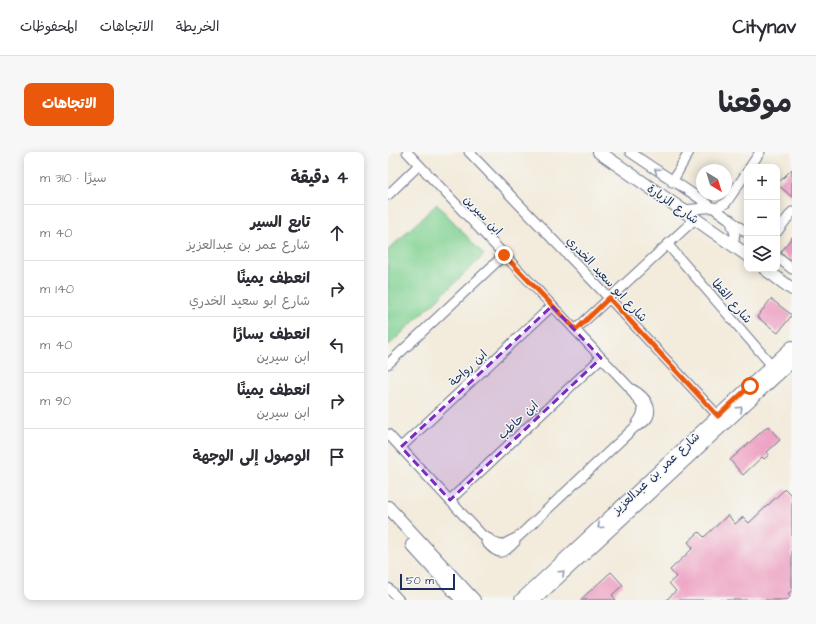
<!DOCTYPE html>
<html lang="ar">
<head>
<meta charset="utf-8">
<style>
  :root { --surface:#fff; --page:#f7f7f7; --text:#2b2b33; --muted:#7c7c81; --line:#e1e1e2; --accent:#ea580c }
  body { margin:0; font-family:"Architects Daughter","Playpen Sans Arabic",sans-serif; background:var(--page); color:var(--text); direction:rtl }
  .controls { position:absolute; right:12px; top:12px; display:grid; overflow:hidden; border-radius:8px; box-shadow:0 2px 10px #0003 }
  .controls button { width:36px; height:36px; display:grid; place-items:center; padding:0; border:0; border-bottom:1px solid var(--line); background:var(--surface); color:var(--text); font:20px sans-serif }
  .compass { position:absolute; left:308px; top:12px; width:36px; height:36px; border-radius:50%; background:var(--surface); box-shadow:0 2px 10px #0003; rotate:142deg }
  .scale { position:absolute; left:12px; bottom:10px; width:55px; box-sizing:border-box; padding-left:4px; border:2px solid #1b2f5e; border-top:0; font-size:11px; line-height:14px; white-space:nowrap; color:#1b2f5e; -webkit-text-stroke:3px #f6f6f2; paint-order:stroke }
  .stop { position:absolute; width:12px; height:12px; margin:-9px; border:3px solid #ea580c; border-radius:50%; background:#fff }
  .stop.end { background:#ea580c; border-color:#fff; box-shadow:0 1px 4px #0008 }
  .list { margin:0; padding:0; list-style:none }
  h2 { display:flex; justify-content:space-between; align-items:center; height:52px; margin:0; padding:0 16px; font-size:17px }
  h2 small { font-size:13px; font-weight:400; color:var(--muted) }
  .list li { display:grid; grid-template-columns:26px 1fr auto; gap:12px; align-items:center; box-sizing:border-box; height:56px; padding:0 16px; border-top:1px solid var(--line) }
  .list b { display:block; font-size:15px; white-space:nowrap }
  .list p { margin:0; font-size:13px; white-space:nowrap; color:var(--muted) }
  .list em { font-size:13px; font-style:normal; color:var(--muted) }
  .icon { flex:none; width:22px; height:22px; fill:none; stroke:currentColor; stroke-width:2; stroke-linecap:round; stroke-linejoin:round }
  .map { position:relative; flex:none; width:404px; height:448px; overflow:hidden; direction:ltr; border-radius:8px }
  header { display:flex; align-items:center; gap:24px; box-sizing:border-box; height:56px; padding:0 20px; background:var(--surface); border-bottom:1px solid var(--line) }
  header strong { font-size:19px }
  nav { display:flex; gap:22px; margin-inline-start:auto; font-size:14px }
  .intro { display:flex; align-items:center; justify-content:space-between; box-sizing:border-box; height:96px; padding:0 24px }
  h1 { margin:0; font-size:28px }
  .button { padding:10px 18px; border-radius:8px; background:var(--accent); color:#fff; font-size:14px; font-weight:700 }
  main { display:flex; gap:24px; padding:0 24px }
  aside { flex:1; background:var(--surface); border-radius:8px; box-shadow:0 2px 10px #0003 }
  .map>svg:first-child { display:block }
  .green { fill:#81d292; stroke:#4e8078 }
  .building { fill:#ed9bc0 }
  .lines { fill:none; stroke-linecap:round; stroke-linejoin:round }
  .street-casing { stroke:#67718a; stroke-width:11 }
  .secondary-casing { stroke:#67718a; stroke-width:14 }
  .street { stroke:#fff; stroke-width:9 }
  .secondary { stroke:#fff; stroke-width:12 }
  .oneway { stroke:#8d97ae }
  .route { stroke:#ea580c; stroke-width:5 }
  .marked { fill:#7b2cbf; fill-opacity:0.2; stroke:#7b2cbf; stroke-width:3; stroke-dasharray:8 5; stroke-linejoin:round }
  .labels { text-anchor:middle; stroke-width:3; stroke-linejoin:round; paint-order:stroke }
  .street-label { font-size:12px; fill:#1b2f5e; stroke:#f6f6f2 }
</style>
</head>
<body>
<header>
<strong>Citynav</strong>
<nav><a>الخريطة</a><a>الاتجاهات</a><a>المحفوظات</a></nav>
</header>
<div class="intro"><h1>موقعنا</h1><a class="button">الاتجاهات</a></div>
<main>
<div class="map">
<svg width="404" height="448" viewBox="0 0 404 448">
  <rect width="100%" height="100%" fill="#f6f6f2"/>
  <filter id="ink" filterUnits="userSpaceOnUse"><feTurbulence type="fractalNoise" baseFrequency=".025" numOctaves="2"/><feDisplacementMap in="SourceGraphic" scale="8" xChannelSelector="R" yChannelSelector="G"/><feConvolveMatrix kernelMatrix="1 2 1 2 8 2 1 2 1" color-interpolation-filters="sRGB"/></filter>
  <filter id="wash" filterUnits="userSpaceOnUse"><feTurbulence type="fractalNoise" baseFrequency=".012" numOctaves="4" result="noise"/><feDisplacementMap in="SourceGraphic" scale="16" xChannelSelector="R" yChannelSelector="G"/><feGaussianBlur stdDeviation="0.9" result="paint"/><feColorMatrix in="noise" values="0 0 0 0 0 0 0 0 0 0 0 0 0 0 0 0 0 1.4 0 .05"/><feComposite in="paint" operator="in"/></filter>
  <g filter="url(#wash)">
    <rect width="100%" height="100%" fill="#f3ebdb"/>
    <polygon class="green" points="49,52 96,103 0,194 0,98"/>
    <g id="blocks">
      <g class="building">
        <polygon points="404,17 404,45 389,32"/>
        <polygon points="404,85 404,109 393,100"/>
        <polygon points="383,147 404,163 390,181 369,165"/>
        <polygon points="380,274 392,288 379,300 381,303 376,307 374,305 355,323 342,308"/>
        <polygon points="397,337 404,344 404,438 400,442 404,448 278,448 288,439 281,431 288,425 282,418 305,396 300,390 311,380 316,385 340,363 347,372 355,365 361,371"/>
        <polygon points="223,420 235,433 224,443 228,448 192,448"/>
      </g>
    </g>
  </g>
  <g filter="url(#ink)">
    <use href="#blocks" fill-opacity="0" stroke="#67718a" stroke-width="1"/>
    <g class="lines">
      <defs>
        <g id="street">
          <path d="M19,0L242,236C250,252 262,253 249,271"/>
          <polyline points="81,0 221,146 334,268"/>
          <path d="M242,0C281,27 322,51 359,81"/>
          <polyline points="362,15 372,0"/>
          <polyline points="284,30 301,0"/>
          <polyline points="0,43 31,13"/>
          <polyline points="293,58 331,55 338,51 359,20"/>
          <polyline points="342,67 347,82 345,93"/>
          <polyline points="389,80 404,60"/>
          <polyline points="280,93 387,217"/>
          <polyline points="389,105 404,117"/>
          <polyline points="187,178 307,67"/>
          <polyline points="0,212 116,103"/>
          <path d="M0,282L94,383C118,395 105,397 130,385L247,275C273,265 260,245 242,236"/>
          <polyline points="13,295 164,154"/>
          <polyline points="62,348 213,206"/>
          <path d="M98,390C110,403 114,404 127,390"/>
          <polyline points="0,436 11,448"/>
        </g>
        <g id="secondary">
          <polyline points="211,0 359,103"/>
          <polyline points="377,117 404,137"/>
          <polyline points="0,355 86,448"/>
          <polyline points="24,393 74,448"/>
          <polyline points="133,448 404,195"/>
          <polyline points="146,448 404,209"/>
        </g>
      </defs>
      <use href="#street" class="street-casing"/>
      <use href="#secondary" class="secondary-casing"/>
      <use href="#street" class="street"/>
      <use href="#secondary" class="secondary"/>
    </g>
    <defs><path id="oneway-chevron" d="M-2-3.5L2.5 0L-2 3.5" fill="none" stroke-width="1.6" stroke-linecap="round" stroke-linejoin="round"/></defs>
    <g class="oneway">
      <use href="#oneway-chevron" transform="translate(269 19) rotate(-145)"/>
      <use href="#oneway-chevron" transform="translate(352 257) rotate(-43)"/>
      <use href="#oneway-chevron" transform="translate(212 374) rotate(137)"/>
      <use href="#oneway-chevron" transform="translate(174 421) rotate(-43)"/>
    </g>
  </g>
  <g class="lines" filter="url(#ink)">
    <polyline class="route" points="116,103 188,178 221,146 330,264 362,234"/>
  </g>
  <path class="marked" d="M164,154L213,206L62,348L13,295Z"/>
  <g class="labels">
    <g class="street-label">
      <text transform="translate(285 52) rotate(35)" y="4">شارع الزبارة</text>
      <text transform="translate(95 63) rotate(46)" y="4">ابن سيرين</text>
      <text transform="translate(219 127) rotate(47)" y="4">شارع ابو سعيد الخدري</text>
      <text transform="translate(344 149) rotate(49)" y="4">شارع القطا</text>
      <text transform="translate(80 216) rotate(-43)" y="4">ابن رواحة</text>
      <text transform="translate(130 268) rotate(-43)" y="4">ابن حاطب</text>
      <text transform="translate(268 321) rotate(-43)" y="4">شارع عمر بن عبدالعزيز</text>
    </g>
  </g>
</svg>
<div class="controls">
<button>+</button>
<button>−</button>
<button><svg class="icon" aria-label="layers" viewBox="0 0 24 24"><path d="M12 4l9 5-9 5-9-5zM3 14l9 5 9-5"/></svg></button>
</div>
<svg class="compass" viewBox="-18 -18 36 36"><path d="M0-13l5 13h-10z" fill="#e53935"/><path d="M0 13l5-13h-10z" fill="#7c7c81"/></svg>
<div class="scale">50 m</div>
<div class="stop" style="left:362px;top:234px"></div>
<div class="stop end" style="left:116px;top:103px"></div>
</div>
<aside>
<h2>4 دقيقة<small>سيرًا · 310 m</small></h2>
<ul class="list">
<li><svg class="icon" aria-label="ahead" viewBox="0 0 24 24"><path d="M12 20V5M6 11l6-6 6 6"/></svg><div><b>تابع السير</b><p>شارع عمر بن عبدالعزيز</p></div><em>40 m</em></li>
<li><svg class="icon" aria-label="right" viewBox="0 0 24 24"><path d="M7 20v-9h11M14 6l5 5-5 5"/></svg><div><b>انعطف يمينًا</b><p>شارع ابو سعيد الخدري</p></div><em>140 m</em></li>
<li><svg class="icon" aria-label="left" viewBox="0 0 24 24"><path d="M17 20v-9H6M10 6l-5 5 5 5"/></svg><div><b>انعطف يسارًا</b><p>ابن سيرين</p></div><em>40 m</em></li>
<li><svg class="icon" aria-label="right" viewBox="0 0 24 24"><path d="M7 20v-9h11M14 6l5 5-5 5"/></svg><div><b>انعطف يمينًا</b><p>ابن سيرين</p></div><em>90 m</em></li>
<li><svg class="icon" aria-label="arrive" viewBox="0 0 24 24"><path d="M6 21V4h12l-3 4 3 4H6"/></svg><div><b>الوصول إلى الوجهة</b></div></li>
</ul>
</aside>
</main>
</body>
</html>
